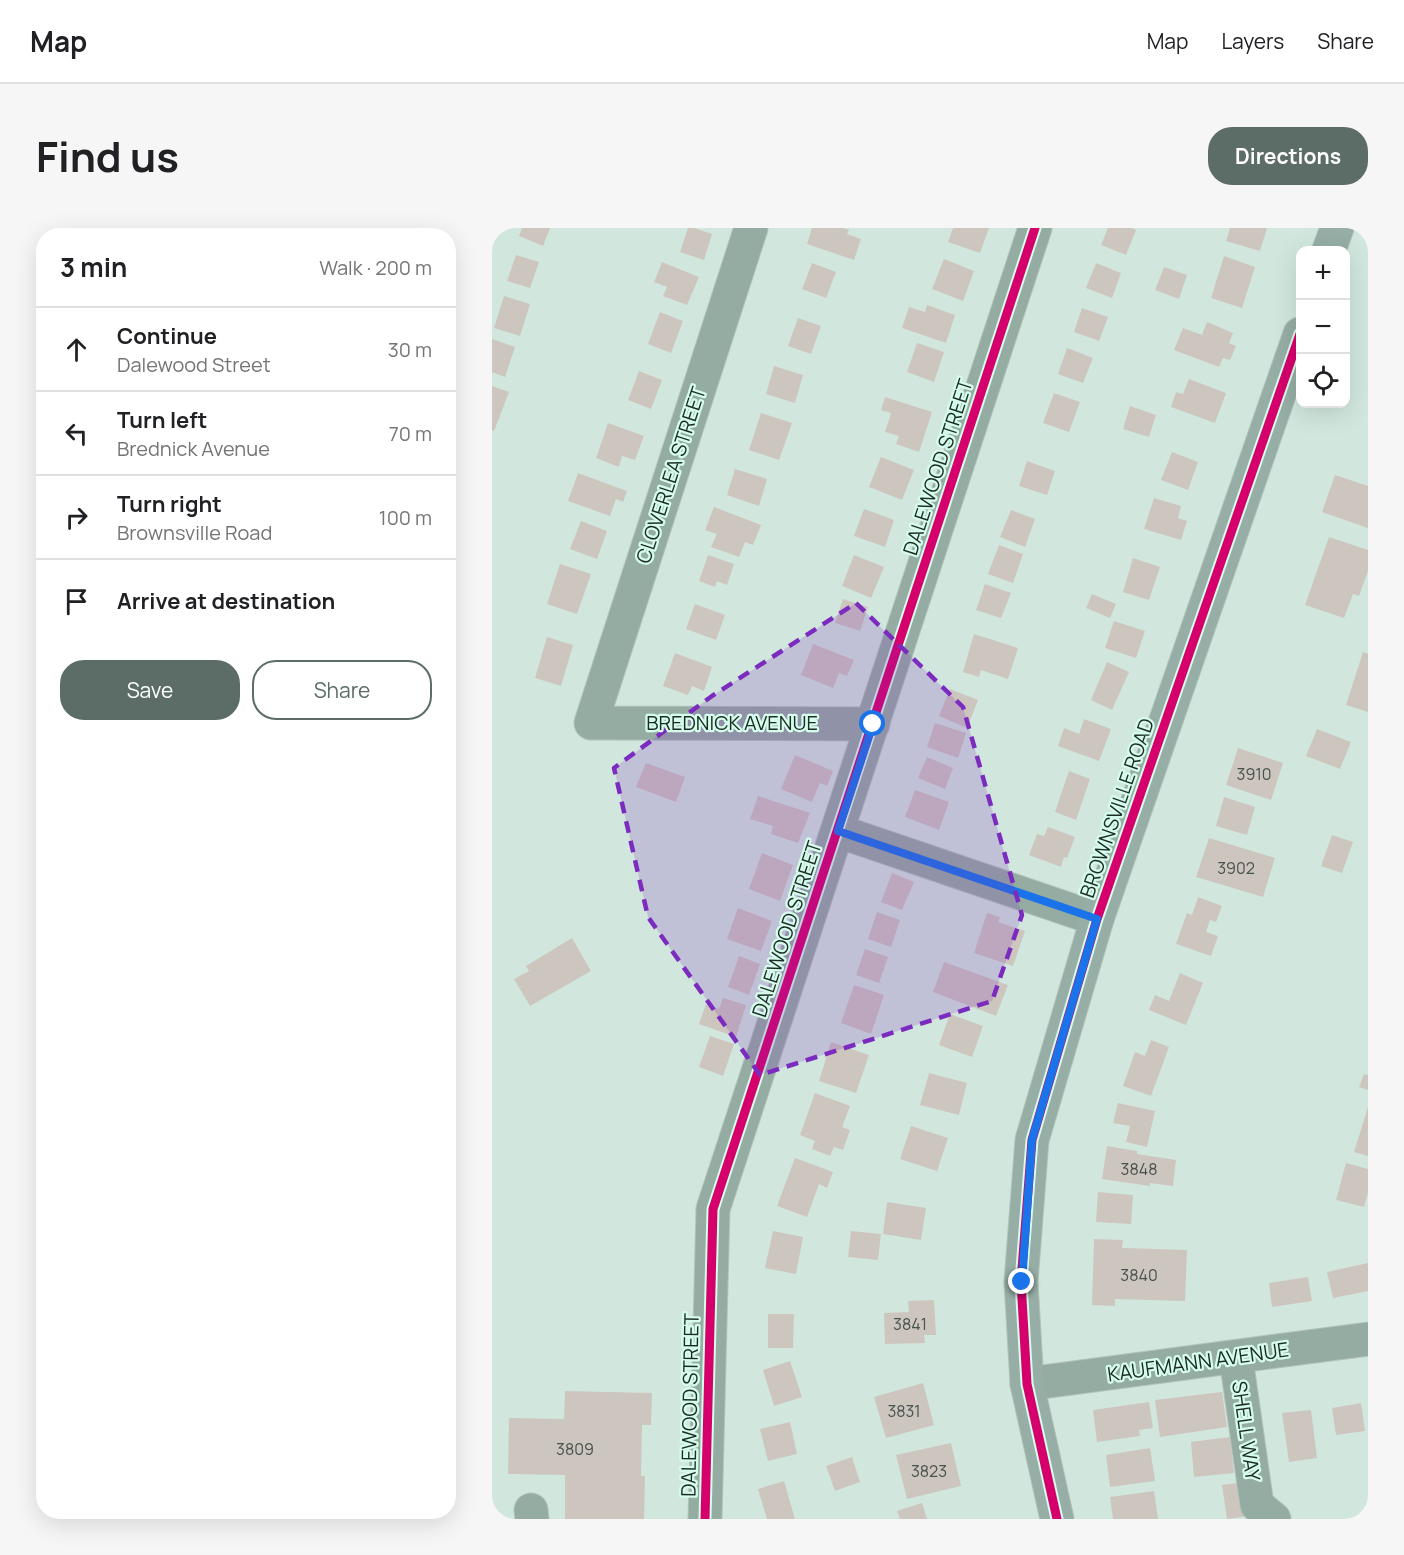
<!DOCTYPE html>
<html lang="en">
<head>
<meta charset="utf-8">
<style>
  :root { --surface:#fff; --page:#f6f6f6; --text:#202124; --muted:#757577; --line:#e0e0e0; --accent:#5b6d66 }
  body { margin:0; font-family:Manrope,sans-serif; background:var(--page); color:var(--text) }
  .controls { position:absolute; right:18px; top:18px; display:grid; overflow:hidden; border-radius:12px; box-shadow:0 6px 24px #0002 }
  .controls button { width:54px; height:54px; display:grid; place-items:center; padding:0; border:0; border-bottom:2px solid var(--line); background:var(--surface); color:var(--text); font:30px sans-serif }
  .stop { position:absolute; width:18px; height:18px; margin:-14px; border:4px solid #1a73e8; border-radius:50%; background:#fff }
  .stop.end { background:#1a73e8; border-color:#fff; box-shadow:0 2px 6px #0008 }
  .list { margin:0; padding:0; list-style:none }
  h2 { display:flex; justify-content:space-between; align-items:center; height:78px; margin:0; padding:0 24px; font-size:26px }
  h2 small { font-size:20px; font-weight:400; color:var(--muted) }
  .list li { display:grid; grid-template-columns:39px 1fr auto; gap:18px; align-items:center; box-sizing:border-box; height:84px; padding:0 24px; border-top:2px solid var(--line) }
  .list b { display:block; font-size:22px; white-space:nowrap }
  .list p { margin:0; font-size:20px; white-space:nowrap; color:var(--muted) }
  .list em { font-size:20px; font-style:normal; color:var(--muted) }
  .actions { display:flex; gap:12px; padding:18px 24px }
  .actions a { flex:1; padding:14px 0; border:2px solid var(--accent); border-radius:24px; text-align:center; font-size:21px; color:var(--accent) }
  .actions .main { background:var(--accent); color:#fff }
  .icon { flex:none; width:33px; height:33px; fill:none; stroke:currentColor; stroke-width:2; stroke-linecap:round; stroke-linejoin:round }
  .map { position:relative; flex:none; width:876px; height:1291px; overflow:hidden; border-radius:24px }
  header { display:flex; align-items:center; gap:36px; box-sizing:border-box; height:84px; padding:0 30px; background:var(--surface); border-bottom:2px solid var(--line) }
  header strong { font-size:28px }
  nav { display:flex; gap:33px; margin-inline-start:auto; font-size:21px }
  .intro { display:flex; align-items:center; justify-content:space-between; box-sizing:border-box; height:144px; padding:0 36px }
  h1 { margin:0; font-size:42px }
  .button { padding:15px 27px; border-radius:24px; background:var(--accent); color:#fff; font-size:21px; font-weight:700 }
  main { display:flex; gap:36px; padding:0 36px }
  aside { flex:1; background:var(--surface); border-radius:24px; box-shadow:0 6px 24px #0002 }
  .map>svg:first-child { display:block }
  .building { fill:#cdc6bf }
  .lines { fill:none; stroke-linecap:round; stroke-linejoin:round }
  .minor-casing { stroke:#b2c4bc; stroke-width:35 }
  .major-casing { stroke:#b2c4bc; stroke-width:35 }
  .minor { stroke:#95aca2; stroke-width:33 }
  .major { stroke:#96aea5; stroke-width:33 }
  .cycleway-casing { stroke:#d6fdec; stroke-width:13 }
  .cycleway { stroke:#d6006c; stroke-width:9 }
  .route { stroke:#1a73e8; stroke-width:8 }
  .marked { fill:#7b2cbf; fill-opacity:0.2; stroke:#7b2cbf; stroke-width:4.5; stroke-dasharray:12 8; stroke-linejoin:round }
  .labels { text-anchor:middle; stroke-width:4.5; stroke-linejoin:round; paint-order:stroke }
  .number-label { font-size:16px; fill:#48524c }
  .street-label { font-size:20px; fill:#1c2b25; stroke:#d6fdec }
</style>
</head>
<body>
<header>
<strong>Map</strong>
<nav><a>Map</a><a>Layers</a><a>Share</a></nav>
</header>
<div class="intro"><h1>Find us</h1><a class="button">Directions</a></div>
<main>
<aside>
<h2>3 min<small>Walk · 200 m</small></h2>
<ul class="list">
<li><svg class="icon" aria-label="ahead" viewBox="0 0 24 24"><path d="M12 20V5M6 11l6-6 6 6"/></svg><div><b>Continue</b><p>Dalewood Street</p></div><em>30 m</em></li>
<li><svg class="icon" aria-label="left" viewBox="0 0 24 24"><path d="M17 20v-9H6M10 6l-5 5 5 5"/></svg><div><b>Turn left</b><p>Brednick Avenue</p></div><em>70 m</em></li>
<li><svg class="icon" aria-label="right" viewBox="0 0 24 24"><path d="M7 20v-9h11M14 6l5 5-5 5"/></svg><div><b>Turn right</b><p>Brownsville Road</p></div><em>100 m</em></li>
<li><svg class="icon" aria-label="arrive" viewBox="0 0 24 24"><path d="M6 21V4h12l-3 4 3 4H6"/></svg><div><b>Arrive at destination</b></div></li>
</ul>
<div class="actions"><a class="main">Save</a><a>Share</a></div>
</aside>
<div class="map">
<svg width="876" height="1291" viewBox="0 0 876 1291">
  <rect width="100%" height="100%" fill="#d1e7de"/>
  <g class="building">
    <polygon points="30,0 58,0 51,18 27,8"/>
    <polygon points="196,0 202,0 220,6 212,32 188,24"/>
    <polygon points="320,0 351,0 357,2 355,6 369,11 362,32 315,16"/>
    <polygon points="461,0 497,0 488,25 456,14"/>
    <polygon points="616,0 640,0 644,2 634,27 609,17"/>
    <polygon points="738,0 775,0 768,23 734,13"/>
    <polygon points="24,27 47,34 38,60 15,53"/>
    <polygon points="732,28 763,39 750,80 719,70"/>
    <polygon points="452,31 482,43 471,73 440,61"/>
    <polygon points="170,34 207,49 195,77 171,68 175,59 162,54"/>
    <polygon points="320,35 344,44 334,70 310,61"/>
    <polygon points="604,35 629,45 620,70 594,60"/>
    <polygon points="672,39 695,47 687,71 663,62"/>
    <polygon points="12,68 38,76 28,108 2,100"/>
    <polygon points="435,77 463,87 454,115 410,100 417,79 433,84"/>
    <polygon points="590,80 616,89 607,113 582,104"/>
    <polygon points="168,84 191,93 179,125 156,116"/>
    <polygon points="306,90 329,98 319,126 296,118"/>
    <polygon points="715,94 741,105 737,115 744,118 738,132 731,130 727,139 682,122 691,100 710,107"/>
    <polygon points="0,111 23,119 13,149 0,144"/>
    <polygon points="425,115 452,124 442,154 415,144"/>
    <polygon points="575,120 601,130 591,155 566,146"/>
    <polygon points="282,138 311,147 303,175 274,166"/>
    <polygon points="147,143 170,152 159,181 136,172"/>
    <polygon points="697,151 734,165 723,195 679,179 684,164 691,166"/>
    <polygon points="0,158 17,164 2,203 0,202"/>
    <polygon points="562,165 588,174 577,204 551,195"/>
    <polygon points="393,169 440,184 427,224 404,216 407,208 393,204 399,185 389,182"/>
    <polygon points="638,178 664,187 657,209 631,201"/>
    <polygon points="269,185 300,195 287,232 257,222"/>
    <polygon points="116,195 152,208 143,232 130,228 127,239 104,230"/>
    <polygon points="680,224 706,234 696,262 669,252"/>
    <polygon points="389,229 422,242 410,272 377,259"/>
    <polygon points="535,233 563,243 555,267 527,258"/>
    <polygon points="243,241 275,251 267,278 235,267"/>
    <polygon points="86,245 135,263 131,274 124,271 118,288 76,273"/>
    <polygon points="843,247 876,258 876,300 830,284"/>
    <polygon points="662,270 689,278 686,290 695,293 689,312 652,301"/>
    <polygon points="222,279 269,297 261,317 253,314 247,329 219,319 225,306 213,302"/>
    <polygon points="372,281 402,292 393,319 362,308"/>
    <polygon points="519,282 543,291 533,319 508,309"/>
    <polygon points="89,293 115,303 105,331 78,321"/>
    <polygon points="837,309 876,322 876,343 867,368 861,366 852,390 813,377"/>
    <polygon points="507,317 531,326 521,355 496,346"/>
    <polygon points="216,327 242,336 235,357 225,353 223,359 207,353"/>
    <polygon points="362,327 392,339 379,370 350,358"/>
    <polygon points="641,330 668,339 657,372 631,364"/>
    <polygon points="68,336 99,346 85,386 55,376"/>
    <polygon points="493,356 519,365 509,390 484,382"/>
    <polygon points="600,366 624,376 618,390 594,380"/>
    <polygon points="351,371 376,379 368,403 343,395"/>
    <polygon points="203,376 233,387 224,412 194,401"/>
    <polygon points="622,393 653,403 644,430 613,420"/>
    <polygon points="482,406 526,420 516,451 489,442 487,449 471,444"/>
    <polygon points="55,409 81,417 69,458 43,450"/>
    <polygon points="321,416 362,432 355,448 347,445 341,460 309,447"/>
    <polygon points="871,424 876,426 876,484 854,477"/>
    <polygon points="183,425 220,439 212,463 200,458 196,467 171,458"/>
    <polygon points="615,434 637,444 620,482 599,472"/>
    <polygon points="458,461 486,472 475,500 447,488"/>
    <polygon points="592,491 619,501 607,533 566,518 572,500 587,506"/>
    <polygon points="443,495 474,505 466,530 435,519"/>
    <polygon points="825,501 859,514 848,541 814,528"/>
    <polygon points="746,520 791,535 779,572 734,557"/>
    <polygon points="303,527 341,543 335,558 328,555 320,574 289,561"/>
    <polygon points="435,529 461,540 453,561 426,550"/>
    <polygon points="154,535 193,549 184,574 144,559"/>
    <polygon points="577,543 598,551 584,592 563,584"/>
    <polygon points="423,562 457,574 447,602 413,589"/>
    <polygon points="266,568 318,585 306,615 279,606 281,598 258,591"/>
    <polygon points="732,569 763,579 755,607 724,598"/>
    <polygon points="556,599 583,609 575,630 572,629 569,639 537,627 545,606 552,608"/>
    <polygon points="840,607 861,614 850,645 829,638"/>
    <polygon points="717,610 783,630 771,669 704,649"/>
    <polygon points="270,625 301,637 288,673 257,661"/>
    <polygon points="400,645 422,654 410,682 389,674"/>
    <polygon points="706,669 730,678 724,694 718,692 714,704 726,708 719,728 684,716 695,685 700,687"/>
    <polygon points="246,680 280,693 269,723 235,711"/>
    <polygon points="385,684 408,692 399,719 376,711"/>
    <polygon points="495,685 508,689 506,694 533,703 521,738 482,725"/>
    <polygon points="80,710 99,743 38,778 22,751 37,743 34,738"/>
    <polygon points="373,721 396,729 387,755 364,747"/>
    <polygon points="247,728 268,736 257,767 236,759"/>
    <polygon points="452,734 516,757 504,788 441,764"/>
    <polygon points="688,745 711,755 694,797 657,782 663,767 677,773"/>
    <polygon points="362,757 392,767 379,806 349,795"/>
    <polygon points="231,770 254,777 244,809 207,796 214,776 227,781"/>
    <polygon points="458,786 491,798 480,829 447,817"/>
    <polygon points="218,808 242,816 231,848 207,839"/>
    <polygon points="659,812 677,819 659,868 631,858 643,824 653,828"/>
    <polygon points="339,814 377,827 364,865 327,853"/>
    <polygon points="437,845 475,855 467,887 428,877"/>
    <polygon points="872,846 876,847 876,862 867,859"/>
    <polygon points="323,865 358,878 350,899 358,902 351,922 342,919 338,928 320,921 323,913 308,907"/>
    <polygon points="626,875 663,883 655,919 634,914 638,898 621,895"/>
    <polygon points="876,879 876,928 862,924"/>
    <polygon points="419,898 456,910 445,943 408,931"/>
    <polygon points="615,918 645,923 645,926 684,932 681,958 658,955 658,958 610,951"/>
    <polygon points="303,930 341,944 335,960 327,956 315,989 285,978"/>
    <polygon points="854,935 876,941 876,965 872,979 844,972"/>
    <polygon points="606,964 641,967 639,996 604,994"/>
    <polygon points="395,974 434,980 429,1012 391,1006"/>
    <polygon points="281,1003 311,1009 304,1046 273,1040"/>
    <polygon points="359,1003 389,1006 386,1032 356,1029"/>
    <polygon points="602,1011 631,1012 630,1020 695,1022 693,1073 623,1071 623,1078 600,1077"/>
    <polygon points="876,1035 876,1063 841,1070 835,1044"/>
    <polygon points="816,1049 820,1073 780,1079 777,1055"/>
    <polygon points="442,1072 444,1107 432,1107 433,1115 393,1116 392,1085 417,1084 416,1073"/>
    <polygon points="276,1086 302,1086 301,1120 276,1120"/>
    <polygon points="298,1133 310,1169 282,1178 271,1142"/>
    <polygon points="431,1155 442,1197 394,1210 382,1169"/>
    <polygon points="73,1163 160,1165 159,1197 150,1197 149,1248 153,1248 152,1291 73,1291 73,1247 16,1246 17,1190 72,1191"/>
    <polygon points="730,1164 735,1199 668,1209 663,1172"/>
    <polygon points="657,1174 661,1200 647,1202 648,1208 605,1214 601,1182"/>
    <polygon points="869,1175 873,1203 844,1207 840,1180"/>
    <polygon points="819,1182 825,1230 797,1234 790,1185"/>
    <polygon points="298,1194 305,1226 276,1233 268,1201"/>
    <polygon points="738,1209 742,1245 702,1249 699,1214"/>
    <polygon points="459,1215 469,1258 415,1271 404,1227"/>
    <polygon points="658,1220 663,1253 618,1259 614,1227"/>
    <polygon points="360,1229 368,1254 343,1263 334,1238"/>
    <polygon points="292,1253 303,1291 275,1291 266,1261"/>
    <polygon points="752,1254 757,1288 735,1291 730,1257"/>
    <polygon points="662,1263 666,1291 621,1291 618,1269"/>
    <polygon points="430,1275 435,1291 408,1291 405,1283"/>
  </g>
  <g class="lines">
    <defs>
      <g id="minor">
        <polyline points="259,0 99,495 381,496"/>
        <polyline points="346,603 605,691"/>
        <polyline points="744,1130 765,1277 782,1291"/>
        <polyline points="535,1156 876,1111"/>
        <polyline points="39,1282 40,1291"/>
        <polyline points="213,1291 221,981 543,0"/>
      </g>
      <g id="major">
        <polyline points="837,22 845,0"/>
        <polyline points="565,1291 535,1156 529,1054 540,912 605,691 808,106"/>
      </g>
    </defs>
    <use href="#minor" class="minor-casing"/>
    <use href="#major" class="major-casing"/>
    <use href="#minor" class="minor"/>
    <use href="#major" class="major"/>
    <defs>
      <g id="cycleway">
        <polyline points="213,1291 221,981 543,0"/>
        <polyline points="565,1291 535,1156 529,1054 540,912 605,691 808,106"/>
      </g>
    </defs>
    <use href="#cycleway" class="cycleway-casing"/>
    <use href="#cycleway" class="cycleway"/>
  </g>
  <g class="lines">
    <polyline class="route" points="381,496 346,603 605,691 540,912 530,1054"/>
  </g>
  <path class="marked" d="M364,375L471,479L530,687L500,773L268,847L156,689L122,540L220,468Z"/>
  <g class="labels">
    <g class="number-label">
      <text x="762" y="552">3910</text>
      <text x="744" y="646">3902</text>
      <text x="647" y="947">3848</text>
      <text x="647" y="1053">3840</text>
      <text x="418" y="1102">3841</text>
      <text x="412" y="1189">3831</text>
      <text x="83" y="1227">3809</text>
      <text x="437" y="1249">3823</text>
    </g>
    <g class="street-label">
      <text transform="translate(446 239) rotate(-72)" y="7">DALEWOOD STREET</text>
      <text transform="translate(179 247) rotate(-72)" y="7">CLOVERLEA STREET</text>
      <text x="240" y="502">BREDNICK AVENUE</text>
      <text transform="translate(625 580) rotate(-71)" y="7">BROWNSVILLE ROAD</text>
      <text transform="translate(295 701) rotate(-72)" y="7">DALEWOOD STREET</text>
      <text transform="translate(706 1134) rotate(-8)" y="7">KAUFMANN AVENUE</text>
      <text transform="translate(198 1177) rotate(-89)" y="7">DALEWOOD STREET</text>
      <text transform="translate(754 1203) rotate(82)" y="7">SHELL WAY</text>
    </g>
  </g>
</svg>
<div class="controls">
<button>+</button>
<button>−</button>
<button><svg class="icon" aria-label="locate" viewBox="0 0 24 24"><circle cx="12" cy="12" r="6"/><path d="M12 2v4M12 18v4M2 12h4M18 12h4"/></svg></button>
</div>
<div class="stop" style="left:381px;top:496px"></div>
<div class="stop end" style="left:530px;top:1054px"></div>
</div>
</main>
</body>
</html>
